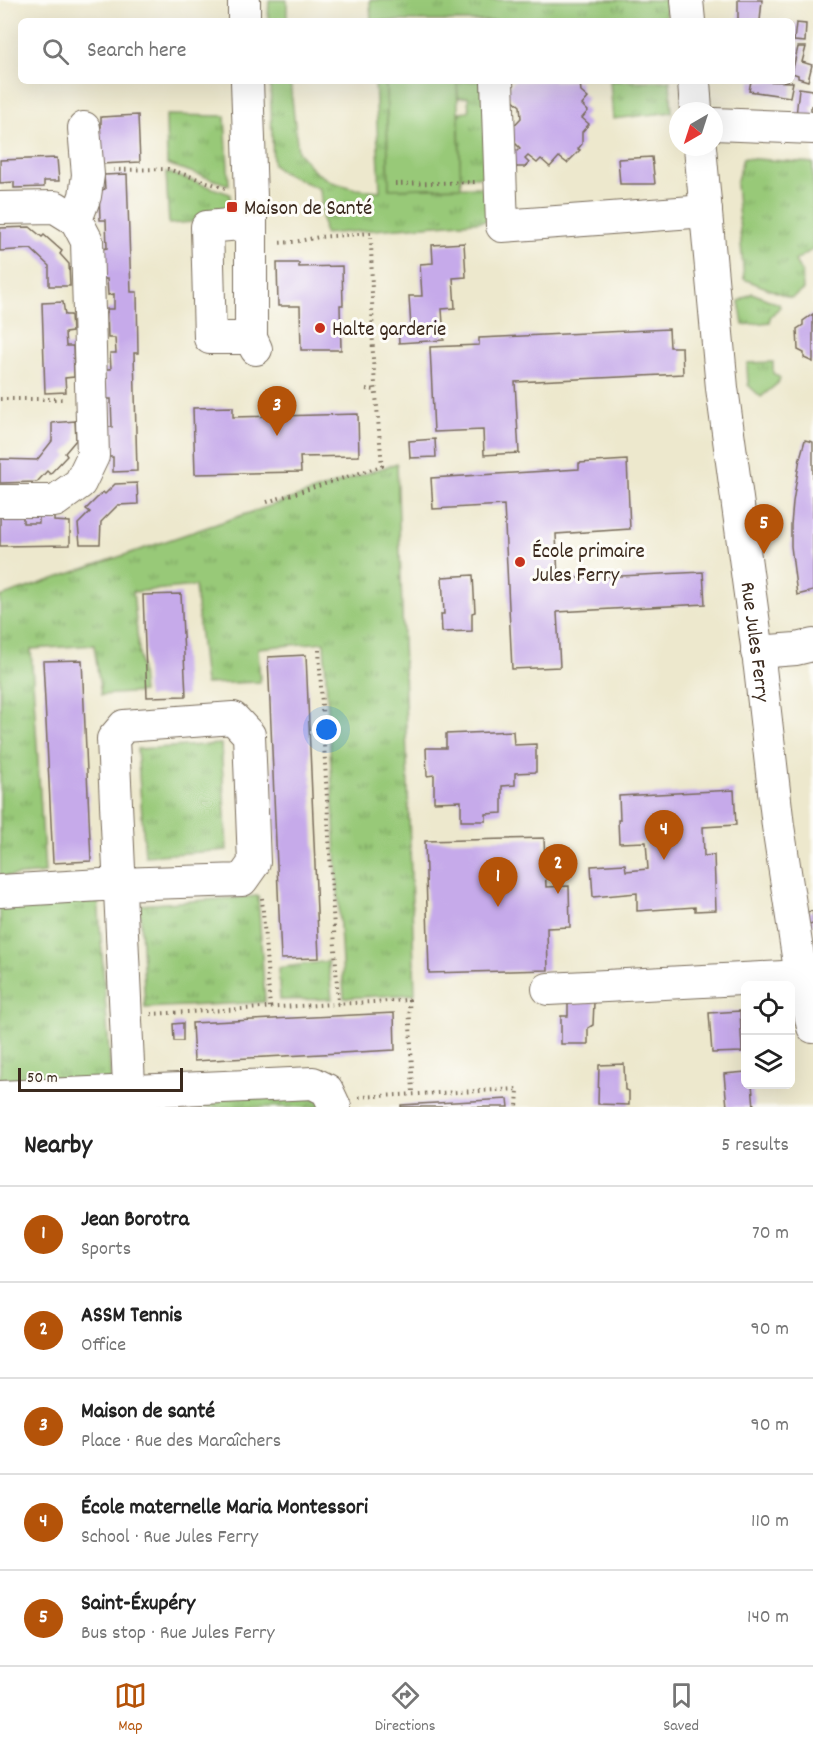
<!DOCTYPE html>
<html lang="en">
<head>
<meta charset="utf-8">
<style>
  :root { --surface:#fff; --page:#f2f2f2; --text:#222; --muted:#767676; --line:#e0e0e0; --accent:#b45309 }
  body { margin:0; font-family:Dekko,sans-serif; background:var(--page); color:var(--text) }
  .controls { position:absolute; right:18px; bottom:18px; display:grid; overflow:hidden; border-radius:9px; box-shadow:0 6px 24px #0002 }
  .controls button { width:54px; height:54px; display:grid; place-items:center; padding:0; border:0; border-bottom:2px solid var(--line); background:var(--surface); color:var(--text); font:30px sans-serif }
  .compass { position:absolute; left:669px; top:102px; width:54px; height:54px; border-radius:50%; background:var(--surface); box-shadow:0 6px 24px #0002; rotate:219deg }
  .scale { position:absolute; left:18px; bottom:15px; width:165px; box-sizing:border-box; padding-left:6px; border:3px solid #3b2a1e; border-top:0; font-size:16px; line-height:21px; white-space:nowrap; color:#3b2a1e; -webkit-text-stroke:4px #fdfcf7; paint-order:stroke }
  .you { position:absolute; left:327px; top:730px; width:21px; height:21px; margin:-15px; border:4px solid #fff; border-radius:50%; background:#1a73e8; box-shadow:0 0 0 9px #1a73e833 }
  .badge { display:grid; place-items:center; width:39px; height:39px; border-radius:50%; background:var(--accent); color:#fff; font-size:20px; font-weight:700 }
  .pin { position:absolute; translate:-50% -50px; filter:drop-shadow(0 2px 3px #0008) }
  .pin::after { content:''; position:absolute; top:32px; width:21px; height:18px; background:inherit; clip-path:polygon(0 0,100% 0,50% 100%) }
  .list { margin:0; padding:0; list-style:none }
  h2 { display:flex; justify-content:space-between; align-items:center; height:78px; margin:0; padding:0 24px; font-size:26px }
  h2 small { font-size:20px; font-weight:400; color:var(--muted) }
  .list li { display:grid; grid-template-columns:39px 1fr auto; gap:18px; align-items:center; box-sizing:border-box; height:96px; padding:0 24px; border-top:2px solid var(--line) }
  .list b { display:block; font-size:22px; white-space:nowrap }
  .list p { margin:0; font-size:20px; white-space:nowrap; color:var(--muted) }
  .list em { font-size:20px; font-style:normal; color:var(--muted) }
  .icon { flex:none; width:33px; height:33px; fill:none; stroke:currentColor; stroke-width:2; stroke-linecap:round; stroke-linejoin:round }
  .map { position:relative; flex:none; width:813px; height:1107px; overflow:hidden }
  .search { position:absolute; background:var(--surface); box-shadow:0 6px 24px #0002; left:18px; right:18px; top:18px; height:66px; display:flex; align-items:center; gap:15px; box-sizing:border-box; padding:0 21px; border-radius:9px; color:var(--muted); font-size:22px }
  .sheet { height:558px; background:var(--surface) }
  nav { display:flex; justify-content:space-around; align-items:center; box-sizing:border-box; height:84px; border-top:2px solid var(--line); background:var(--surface); font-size:16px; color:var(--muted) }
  nav a { display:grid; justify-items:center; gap:3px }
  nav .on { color:var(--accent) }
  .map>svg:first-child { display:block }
  .grass { fill:url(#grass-tufts); stroke:#6a7a4b; stroke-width:1.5 }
  .garden { fill:#98c978; stroke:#6a7a4b; stroke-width:1.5 }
  .building { fill:#c6aaea }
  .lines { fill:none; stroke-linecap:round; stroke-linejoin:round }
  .minor-casing { stroke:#796c5b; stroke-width:34 }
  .path { stroke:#796c5b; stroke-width:4; stroke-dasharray:1.5 4.5; stroke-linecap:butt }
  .minor { stroke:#fff; stroke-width:32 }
  .poi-dot { fill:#c8321e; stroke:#fdfcf7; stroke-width:2 }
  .labels { text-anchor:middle; stroke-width:6; stroke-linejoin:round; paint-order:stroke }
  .poi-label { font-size:21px; fill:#3b2a1e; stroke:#fdfcf7; text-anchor:start }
  .street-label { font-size:21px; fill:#3b2a1e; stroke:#fdfcf7 }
</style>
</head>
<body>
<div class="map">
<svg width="813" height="1107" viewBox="0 0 813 1107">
  <defs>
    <pattern id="grass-tufts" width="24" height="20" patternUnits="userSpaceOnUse" patternTransform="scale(1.5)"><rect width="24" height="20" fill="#98c978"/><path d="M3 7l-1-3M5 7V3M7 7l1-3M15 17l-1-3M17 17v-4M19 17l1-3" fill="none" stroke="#7da362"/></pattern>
  </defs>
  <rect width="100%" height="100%" fill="#fdfcf7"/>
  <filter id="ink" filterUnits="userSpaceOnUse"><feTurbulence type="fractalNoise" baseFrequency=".0167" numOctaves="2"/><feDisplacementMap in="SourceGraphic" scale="12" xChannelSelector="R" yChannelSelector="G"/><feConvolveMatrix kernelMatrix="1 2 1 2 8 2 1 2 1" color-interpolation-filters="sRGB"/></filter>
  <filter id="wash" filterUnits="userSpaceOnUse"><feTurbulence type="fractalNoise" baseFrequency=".008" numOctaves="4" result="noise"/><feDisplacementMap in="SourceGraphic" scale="24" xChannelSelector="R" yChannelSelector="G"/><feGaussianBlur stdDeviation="1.35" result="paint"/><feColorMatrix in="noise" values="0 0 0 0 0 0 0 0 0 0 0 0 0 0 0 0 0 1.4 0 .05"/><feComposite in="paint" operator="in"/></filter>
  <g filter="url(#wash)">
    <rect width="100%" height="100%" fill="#ede8cd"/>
    <g class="grass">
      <polygon points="269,0 287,0 287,21 268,21"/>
      <polygon points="370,0 665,0 666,21 371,21"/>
      <polygon points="270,81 290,81 298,152 315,172 332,182 356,189 380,191 375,81 386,81 389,188 493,187 486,221 324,234 320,189 282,172 273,165"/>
      <polygon points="457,81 490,81 493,177 460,177 459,112 469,111 468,97 458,98"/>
      <polygon points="610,81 670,81 672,112 613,119"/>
      <polygon points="166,115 225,116 229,185 167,164"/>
      <polygon points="743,158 813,163 813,249 795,261 802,273 803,290 791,298 744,279 736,184"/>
      <polygon points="166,172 230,194 230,219 169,224"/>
      <polygon points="752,293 779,304 780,307 770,317 770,322 743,325 739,301"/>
      <polygon points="773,362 773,373 780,378 778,383 761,397 748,385 747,366 748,363"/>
      <polygon points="397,463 415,994 344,998 324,642 258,648 260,682 205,684 195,586 133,592 143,692 101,695 94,645 31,649 45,873 0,877 0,597"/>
      <polygon points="221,744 227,850 145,856 137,749"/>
      <polygon points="258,896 265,1002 145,1008 140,905"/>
      <polygon points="98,897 111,1081 0,1086 0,904"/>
      <polygon points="328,961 332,999 280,1000 278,968"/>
      <polygon points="307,1090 325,1107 150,1107 149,1097"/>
    </g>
    <polygon class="garden" points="386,81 457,81 461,187 389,189"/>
    <g id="blocks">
      <g class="building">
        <polygon points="738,0 762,0 760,21 738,21"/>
        <polygon points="796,23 806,24 805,42 794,41"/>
        <polygon points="798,47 806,47 802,62 812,65 808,81 798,78 798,75 792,73"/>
        <polygon points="514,81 580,81 581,92 588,98 582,105 588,111 582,118 589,124 582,132 582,144 578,149 580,150 567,163 559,157 550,167 541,159 537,163 528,156 525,159 529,163 525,167 510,167 513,147 517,151 520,148 506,134 521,118 520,106 505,92"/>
        <polygon points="751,81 793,82 790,97 749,91"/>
        <polygon points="799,88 813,90 813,107 811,106 811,110 813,111 813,117 796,116"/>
        <polygon points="138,115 140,162 101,164 95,127 101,127 101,117"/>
        <polygon points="652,157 655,184 620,184 618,159"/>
        <polygon points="57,158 59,181 44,181 44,187 14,188 14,182 0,183 0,160"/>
        <polygon points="127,174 131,292 137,292 138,353 134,353 137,471 113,472 113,457 107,457 105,427 112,427 111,399 105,399 104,369 111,369 110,353 116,353 115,338 108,338 107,309 114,309 114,294 108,295 107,279 101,279 101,249 107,248 106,220 100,220 99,191 105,189 104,175"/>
        <polygon points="30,227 42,237 44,235 62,251 60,254 69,264 70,286 49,286 49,266 31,249 0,251 0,228"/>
        <polygon points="464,243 466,277 453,278 455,308 442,309 444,340 399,343 398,329 411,328 409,296 422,296 420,264 433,263 432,245"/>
        <polygon points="277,263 299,263 299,267 342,266 343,305 340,305 341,350 301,350 300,306 278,306"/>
        <polygon points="63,302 65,315 71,315 72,332 65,333 66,346 73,346 74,377 65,378 66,392 45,393 42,303"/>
        <polygon points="813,314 813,362 804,358 804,353 798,350 797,329 803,325 803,321"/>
        <polygon points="669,329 670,347 682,347 683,374 515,382 519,453 484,455 483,430 434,432 430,347 479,345 479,338"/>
        <polygon points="233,407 233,417 358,414 359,456 300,457 301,472 195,474 193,408"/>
        <polygon points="75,421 76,440 65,453 67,456 50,474 47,471 37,482 0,483 0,459 37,460 52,441 52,423"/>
        <polygon points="435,439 436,457 410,458 409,441"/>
        <polygon points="805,440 813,442 813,591 797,595 791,546 791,525 793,502 800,458"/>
        <polygon points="627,460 630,529 556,534 558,579 703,572 705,604 557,612 560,667 512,669 504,505 433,509 431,478 579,469 579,463"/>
        <polygon points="137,483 138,504 118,505 101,522 100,544 80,544 78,524 90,512 86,509 103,492 105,494 115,484"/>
        <polygon points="54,515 54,521 70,522 70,545 0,546 0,516 23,516 23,523 39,523 39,516"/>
        <polygon points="473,575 475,612 472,613 472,631 442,632 441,614 444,614 442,577"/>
        <polygon points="181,594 186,696 147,697 143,595"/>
        <polygon points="306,655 319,958 281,959 268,657"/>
        <polygon points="82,660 91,861 53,863 43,661"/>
        <polygon points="513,731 514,745 536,744 536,772 515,773 515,785 502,786 502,813 486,814 486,821 461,821 461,801 434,802 434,775 427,776 426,748 446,748 446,734"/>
        <polygon points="734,790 736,825 703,827 704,856 714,855 716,910 695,911 695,907 637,911 637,893 593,897 591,866 625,864 626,871 648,869 646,842 619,843 618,820 620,820 619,796"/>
        <polygon points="544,838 546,887 569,886 570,927 547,928 548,970 429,973 425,841"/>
        <polygon points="813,911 813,924 809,925 807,912"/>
        <polygon points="594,1002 593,1025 588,1028 588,1044 561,1044 561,1016 568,1016 568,1003"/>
        <polygon points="740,1011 742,1052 712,1053 709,1013"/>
        <polygon points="394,1013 395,1050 194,1061 192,1023"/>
        <polygon points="183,1023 183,1041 174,1041 173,1024"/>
        <polygon points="624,1064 625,1090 629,1091 629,1105 598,1104 599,1065"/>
        <polygon points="746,1072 746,1084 752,1084 754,1107 727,1107 724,1074"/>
        <polygon points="508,1099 509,1107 401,1107 401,1105"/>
      </g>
    </g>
  </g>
  <g filter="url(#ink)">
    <use href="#blocks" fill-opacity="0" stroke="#796c5b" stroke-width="1.5"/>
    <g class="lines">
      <defs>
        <g id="minor">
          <polyline points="244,0 244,21"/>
          <polyline points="687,0 689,21"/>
          <polyline points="247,81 251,197 251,338 256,349"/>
          <polyline points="497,81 502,226 706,211"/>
          <polyline points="694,81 696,111"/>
          <polyline points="714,124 813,128"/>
          <path id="s1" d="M700,147L722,388L760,668L778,826L799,963L813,1027"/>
          <polyline points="0,208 55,207 76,220 87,241 93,456 80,483 55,501 0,501"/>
          <polyline points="76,220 85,196 88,175 84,128"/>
          <polyline points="251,338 210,338 207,227 251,223"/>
          <polyline points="757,652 796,649 813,645"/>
          <polyline points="0,891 118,884 242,880 254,863 249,735 233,718 124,726 113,739 130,1107"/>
          <polyline points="548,989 802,976"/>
          <polyline points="0,1097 313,1083 327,1090 335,1107"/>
        </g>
      </defs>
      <use href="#minor" class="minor-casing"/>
      <g class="path">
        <polyline points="113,170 168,169 225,188"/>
        <polyline points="395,184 476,182"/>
        <polyline points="366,389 376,390"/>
        <polyline points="0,399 65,399"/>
        <polyline points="267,502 382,466 373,360 371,233 319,237 294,242 276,243"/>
        <polyline points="319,650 338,1004"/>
        <polyline points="262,898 270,1008"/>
        <polyline points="151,1014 409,1000 413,1094"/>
        <polyline points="359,1097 518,1089 517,1107"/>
      </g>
      <use href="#minor" class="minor"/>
    </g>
  </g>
  <g class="poi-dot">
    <rect x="226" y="201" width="12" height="12" rx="3"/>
    <circle cx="320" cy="328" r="6"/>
    <circle cx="520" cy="562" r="6"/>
  </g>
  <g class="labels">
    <g class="poi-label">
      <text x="244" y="214">Maison de Santé</text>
      <text x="332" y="335">Halte garderie</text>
      <text x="532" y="557">École primaire<tspan x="532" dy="24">Jules Ferry</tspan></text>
    </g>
    <g class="street-label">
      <text dy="7" stroke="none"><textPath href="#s1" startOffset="498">Rue Jules Ferry</textPath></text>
    </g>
  </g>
</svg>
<div class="controls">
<button><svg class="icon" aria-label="locate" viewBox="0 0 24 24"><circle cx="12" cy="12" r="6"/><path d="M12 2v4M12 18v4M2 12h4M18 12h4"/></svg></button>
<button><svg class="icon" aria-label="layers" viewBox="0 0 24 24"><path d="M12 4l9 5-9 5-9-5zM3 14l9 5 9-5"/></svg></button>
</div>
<svg class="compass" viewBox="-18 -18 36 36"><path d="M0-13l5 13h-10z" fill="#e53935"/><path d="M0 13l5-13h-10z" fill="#767676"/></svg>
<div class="scale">50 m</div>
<div class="you"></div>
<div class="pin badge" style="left:498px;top:907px">1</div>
<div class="pin badge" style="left:558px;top:894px">2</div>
<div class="pin badge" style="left:277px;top:436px">3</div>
<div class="pin badge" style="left:664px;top:860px">4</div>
<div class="pin badge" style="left:764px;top:554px">5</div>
<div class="search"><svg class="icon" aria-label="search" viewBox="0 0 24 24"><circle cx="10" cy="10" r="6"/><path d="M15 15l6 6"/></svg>Search here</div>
</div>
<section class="sheet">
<h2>Nearby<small>5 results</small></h2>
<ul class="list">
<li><span class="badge">1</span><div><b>Jean Borotra</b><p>Sports</p></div><em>70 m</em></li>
<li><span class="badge">2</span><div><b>ASSM Tennis</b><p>Office</p></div><em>90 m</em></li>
<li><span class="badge">3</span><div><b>Maison de santé</b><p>Place · Rue des Maraîchers</p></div><em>90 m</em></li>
<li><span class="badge">4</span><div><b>École maternelle Maria Montessori</b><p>School · Rue Jules Ferry</p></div><em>110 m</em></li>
<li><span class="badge">5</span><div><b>Saint-Éxupéry</b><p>Bus stop · Rue Jules Ferry</p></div><em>140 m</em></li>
</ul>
</section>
<nav>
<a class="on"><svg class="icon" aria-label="map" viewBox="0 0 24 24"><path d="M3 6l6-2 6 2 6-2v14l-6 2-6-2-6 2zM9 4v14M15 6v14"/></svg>Map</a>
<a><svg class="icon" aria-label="directions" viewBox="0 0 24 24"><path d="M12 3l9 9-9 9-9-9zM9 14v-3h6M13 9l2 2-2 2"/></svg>Directions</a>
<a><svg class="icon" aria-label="saved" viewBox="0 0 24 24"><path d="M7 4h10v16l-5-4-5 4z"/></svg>Saved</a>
</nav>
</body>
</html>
